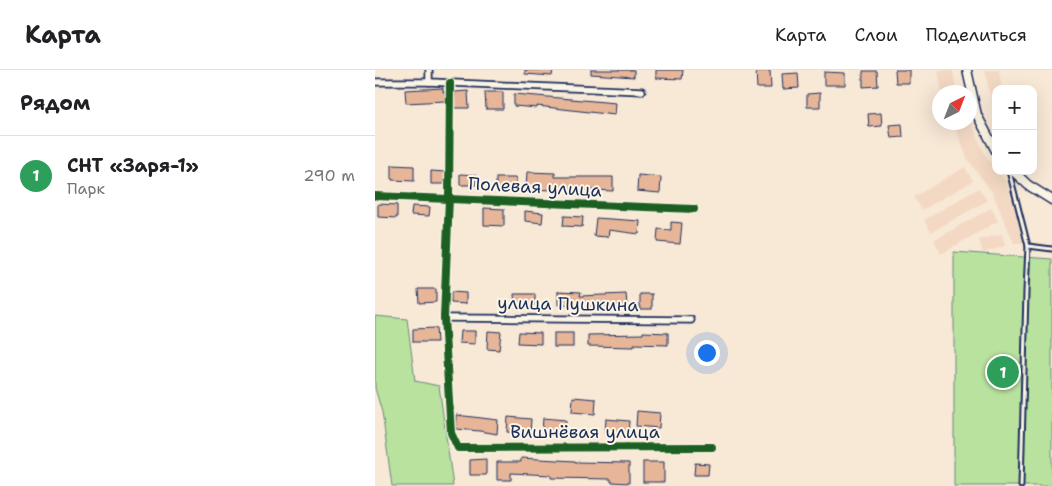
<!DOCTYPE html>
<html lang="ru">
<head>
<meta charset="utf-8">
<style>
  :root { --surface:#fff; --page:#f6f6f6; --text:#202124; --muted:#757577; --line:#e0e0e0; --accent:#1f6fb2 }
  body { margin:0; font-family:"Shantell Sans",sans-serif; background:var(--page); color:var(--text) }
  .controls { position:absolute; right:15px; top:15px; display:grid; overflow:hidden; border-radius:10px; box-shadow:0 5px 20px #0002 }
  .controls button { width:45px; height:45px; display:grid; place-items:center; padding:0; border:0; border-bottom:1px solid var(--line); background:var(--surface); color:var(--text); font:25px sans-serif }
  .compass { position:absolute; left:557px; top:15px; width:45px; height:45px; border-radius:50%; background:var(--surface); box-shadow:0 5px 20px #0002; rotate:42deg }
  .you { position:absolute; left:331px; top:282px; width:18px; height:18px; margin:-12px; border:4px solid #fff; border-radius:50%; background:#1a73e8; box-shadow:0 0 0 8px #1a73e833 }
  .badge { display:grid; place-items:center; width:32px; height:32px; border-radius:50%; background:var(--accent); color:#fff; font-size:16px; font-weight:700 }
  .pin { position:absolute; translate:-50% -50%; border:2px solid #fff; box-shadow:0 1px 5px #0006 }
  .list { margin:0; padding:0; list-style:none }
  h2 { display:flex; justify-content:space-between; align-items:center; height:65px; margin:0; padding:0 20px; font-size:21px }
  h2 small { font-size:16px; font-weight:400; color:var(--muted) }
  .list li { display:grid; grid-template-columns:32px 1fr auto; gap:15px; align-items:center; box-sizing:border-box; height:80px; padding:0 20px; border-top:1px solid var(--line) }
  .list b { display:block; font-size:19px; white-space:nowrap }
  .list p { margin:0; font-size:16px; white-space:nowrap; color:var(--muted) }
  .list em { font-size:16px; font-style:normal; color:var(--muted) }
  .map { position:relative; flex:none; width:677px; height:416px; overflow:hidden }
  header { display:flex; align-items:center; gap:30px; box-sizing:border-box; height:70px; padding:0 25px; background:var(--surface); border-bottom:1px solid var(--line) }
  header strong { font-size:24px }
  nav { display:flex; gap:28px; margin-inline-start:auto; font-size:18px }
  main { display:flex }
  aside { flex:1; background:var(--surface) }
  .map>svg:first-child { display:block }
  .built { fill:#f3d9c4 }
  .green { fill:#b9e29e; stroke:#6a887e }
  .building { fill:#e7b699; stroke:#1b2f5e }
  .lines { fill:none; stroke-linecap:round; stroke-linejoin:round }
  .service-casing { stroke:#1b2f5e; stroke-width:7 }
  .minor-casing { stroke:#1b2f5e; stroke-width:9 }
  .tertiary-casing { stroke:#1b2f5e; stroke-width:11 }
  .service { stroke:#fcf5e5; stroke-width:3 }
  .minor { stroke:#fcf5e5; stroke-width:5.5 }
  .tertiary { stroke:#fcf5e5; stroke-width:8 }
  .cycleway-casing { stroke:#fcf5e5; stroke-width:11 }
  .cycleway { stroke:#1b5e20; stroke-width:8 }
  .labels { text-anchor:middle; stroke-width:4; stroke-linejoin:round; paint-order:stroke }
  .street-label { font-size:18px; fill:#1b2f5e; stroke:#fcf5e5 }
</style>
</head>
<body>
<header>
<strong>Карта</strong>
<nav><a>Карта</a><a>Слои</a><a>Поделиться</a></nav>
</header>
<main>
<aside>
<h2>Рядом<small></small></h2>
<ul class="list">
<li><span class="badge" style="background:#2e9e5b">1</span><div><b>СНТ «Заря-1»</b><p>Парк</p></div><em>290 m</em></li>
</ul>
</aside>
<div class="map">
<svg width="677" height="416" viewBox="0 0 677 416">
  <rect width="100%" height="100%" fill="#f8e8d6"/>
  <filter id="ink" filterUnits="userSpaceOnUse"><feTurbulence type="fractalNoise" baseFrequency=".02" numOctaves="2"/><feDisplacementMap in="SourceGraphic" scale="10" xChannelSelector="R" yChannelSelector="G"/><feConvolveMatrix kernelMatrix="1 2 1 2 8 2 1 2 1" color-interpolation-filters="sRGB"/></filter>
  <g filter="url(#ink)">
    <g class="built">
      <polygon points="563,0 578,0 580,16 583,22 567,22"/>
      <polygon points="610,0 624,0 627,19 621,19 621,40 614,21"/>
      <polygon points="595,49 609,83 621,99 621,101 623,101 632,114 650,173 639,173 617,122 593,90 578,53 594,52"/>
      <polygon points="590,97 598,111 547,140 539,127"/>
      <polygon points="604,118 612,131 556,162 549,150"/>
      <polygon points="616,138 623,151 566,184 559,170"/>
      <polygon points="627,164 630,176 608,183 604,170"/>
    </g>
    <g class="green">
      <polygon points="579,182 677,189 677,416 579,416"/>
      <polygon points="0,246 32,249 40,311 64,316 78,416 17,416 7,342 0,318"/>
    </g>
    <g class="building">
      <polygon points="150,0 178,0 177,6 150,4"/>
      <polygon points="216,0 259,0 259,7 216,4"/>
      <polygon points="281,0 308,0 307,9 281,8"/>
      <polygon points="520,0 534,0 534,13 521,13"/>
      <polygon points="381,1 395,1 396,18 382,18"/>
      <polygon points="488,1 502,1 503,16 488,17"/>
      <polygon points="449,2 470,3 470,15 449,15"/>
      <polygon points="423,3 424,18 408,19 407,4"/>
      <polygon points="68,18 68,22 70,22 70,31 31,33 30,20"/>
      <polygon points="93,21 94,38 79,38 80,22"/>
      <polygon points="110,22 128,22 128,39 111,39"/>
      <polygon points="445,23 445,37 432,37 432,24"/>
      <polygon points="139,24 241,33 240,45 162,36 162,38 139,36"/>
      <polygon points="506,43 507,56 494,57 493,44"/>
      <polygon points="527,54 528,67 516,68 514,55"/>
      <polygon points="17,95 39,96 39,111 17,110"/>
      <polygon points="56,101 70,102 69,114 56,114"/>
      <polygon points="152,102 180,103 180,107 238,107 238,121 180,118 180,120 151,119"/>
      <polygon points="85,104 101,105 101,115 85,115"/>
      <polygon points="263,105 286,107 285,123 262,121"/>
      <rect x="121" y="108" width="20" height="11"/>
      <polygon points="3,134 22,135 22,148 3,147"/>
      <polygon points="37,136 55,137 54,146 36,145"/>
      <polygon points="109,138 129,139 129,156 109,155"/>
      <polygon points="150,141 168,143 167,153 150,151"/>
      <polygon points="189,146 208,147 207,157 188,156"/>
      <polygon points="221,148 265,151 264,164 234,160 233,167 219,166"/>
      <polygon points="296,152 307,153 305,174 282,172 283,159 296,160"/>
      <polygon points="43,219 61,219 61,232 44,233"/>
      <polygon points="183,221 206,222 205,226 251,224 252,235 213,236 183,235"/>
      <polygon points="76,222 91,223 91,234 76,233"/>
      <polygon points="139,224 160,224 160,235 140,235"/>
      <rect x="265" y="224" width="12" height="15"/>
      <polygon points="61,258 62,272 38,272 38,259"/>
      <polygon points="85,261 100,261 100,274 84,273"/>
      <polygon points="113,261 126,262 124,280 112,279"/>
      <polygon points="144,262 166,263 166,274 143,273"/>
      <polygon points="268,262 293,263 293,275 259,274 259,277 213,276 213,265 268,264"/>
      <rect x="179" y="263" width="19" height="14"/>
      <polygon points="198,327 221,329 220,344 197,342"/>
      <polygon points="262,341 285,343 284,358 261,356"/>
      <polygon points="81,345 123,350 122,364 105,361 81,359"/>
      <polygon points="133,347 156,349 155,364 132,362"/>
      <polygon points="168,348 191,350 190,364 167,363"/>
      <polygon points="231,349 254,351 253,366 230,364"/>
      <polygon points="146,388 200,391 200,392 254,393 254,413 236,412 236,409 176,408 176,405 136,403 136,410 122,410 122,392 146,392"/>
      <polygon points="111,389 111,405 95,405 95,390"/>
      <rect x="268" y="392" width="21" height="20"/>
      <polygon points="320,393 334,394 333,405 319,405"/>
    </g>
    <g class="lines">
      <defs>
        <g id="service">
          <polyline points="634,101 653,176 651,222 646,416"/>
          <polyline points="653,176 677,179"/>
        </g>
        <g id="minor">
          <polyline points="0,12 54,12 267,21"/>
          <polyline points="54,12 54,0"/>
          <polyline points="75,13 74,128 69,248 76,363 83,378 337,377"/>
          <polyline points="0,126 319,139"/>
          <polyline points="69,248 316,250"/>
        </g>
        <g id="tertiary">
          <polyline points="592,0 602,45 621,81"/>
          <polyline points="638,101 653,115 677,130"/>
        </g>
      </defs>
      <use href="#service" class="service-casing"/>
      <use href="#minor" class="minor-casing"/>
      <use href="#tertiary" class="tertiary-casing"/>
      <use href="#service" class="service"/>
      <use href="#minor" class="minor"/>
      <use href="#tertiary" class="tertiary"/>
      <defs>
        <g id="cycleway">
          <polyline points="75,13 74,128 69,248 76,363 83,378 337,377"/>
          <polyline points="0,126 319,139"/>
        </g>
      </defs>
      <use href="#cycleway" class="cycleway-casing"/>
      <use href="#cycleway" class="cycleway"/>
    </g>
  </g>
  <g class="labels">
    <g class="street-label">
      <text transform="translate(160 117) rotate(3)" y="6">Полевая улица</text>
      <text transform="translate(193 234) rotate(1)" y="6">улица Пушкина</text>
      <text x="210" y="368">Вишнёвая улица</text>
    </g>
  </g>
</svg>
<div class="controls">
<button>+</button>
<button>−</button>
</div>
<svg class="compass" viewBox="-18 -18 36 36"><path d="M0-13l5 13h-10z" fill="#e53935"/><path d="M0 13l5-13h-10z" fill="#757577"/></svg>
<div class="you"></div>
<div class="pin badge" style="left:628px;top:302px;background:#2e9e5b">1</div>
</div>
</main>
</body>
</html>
